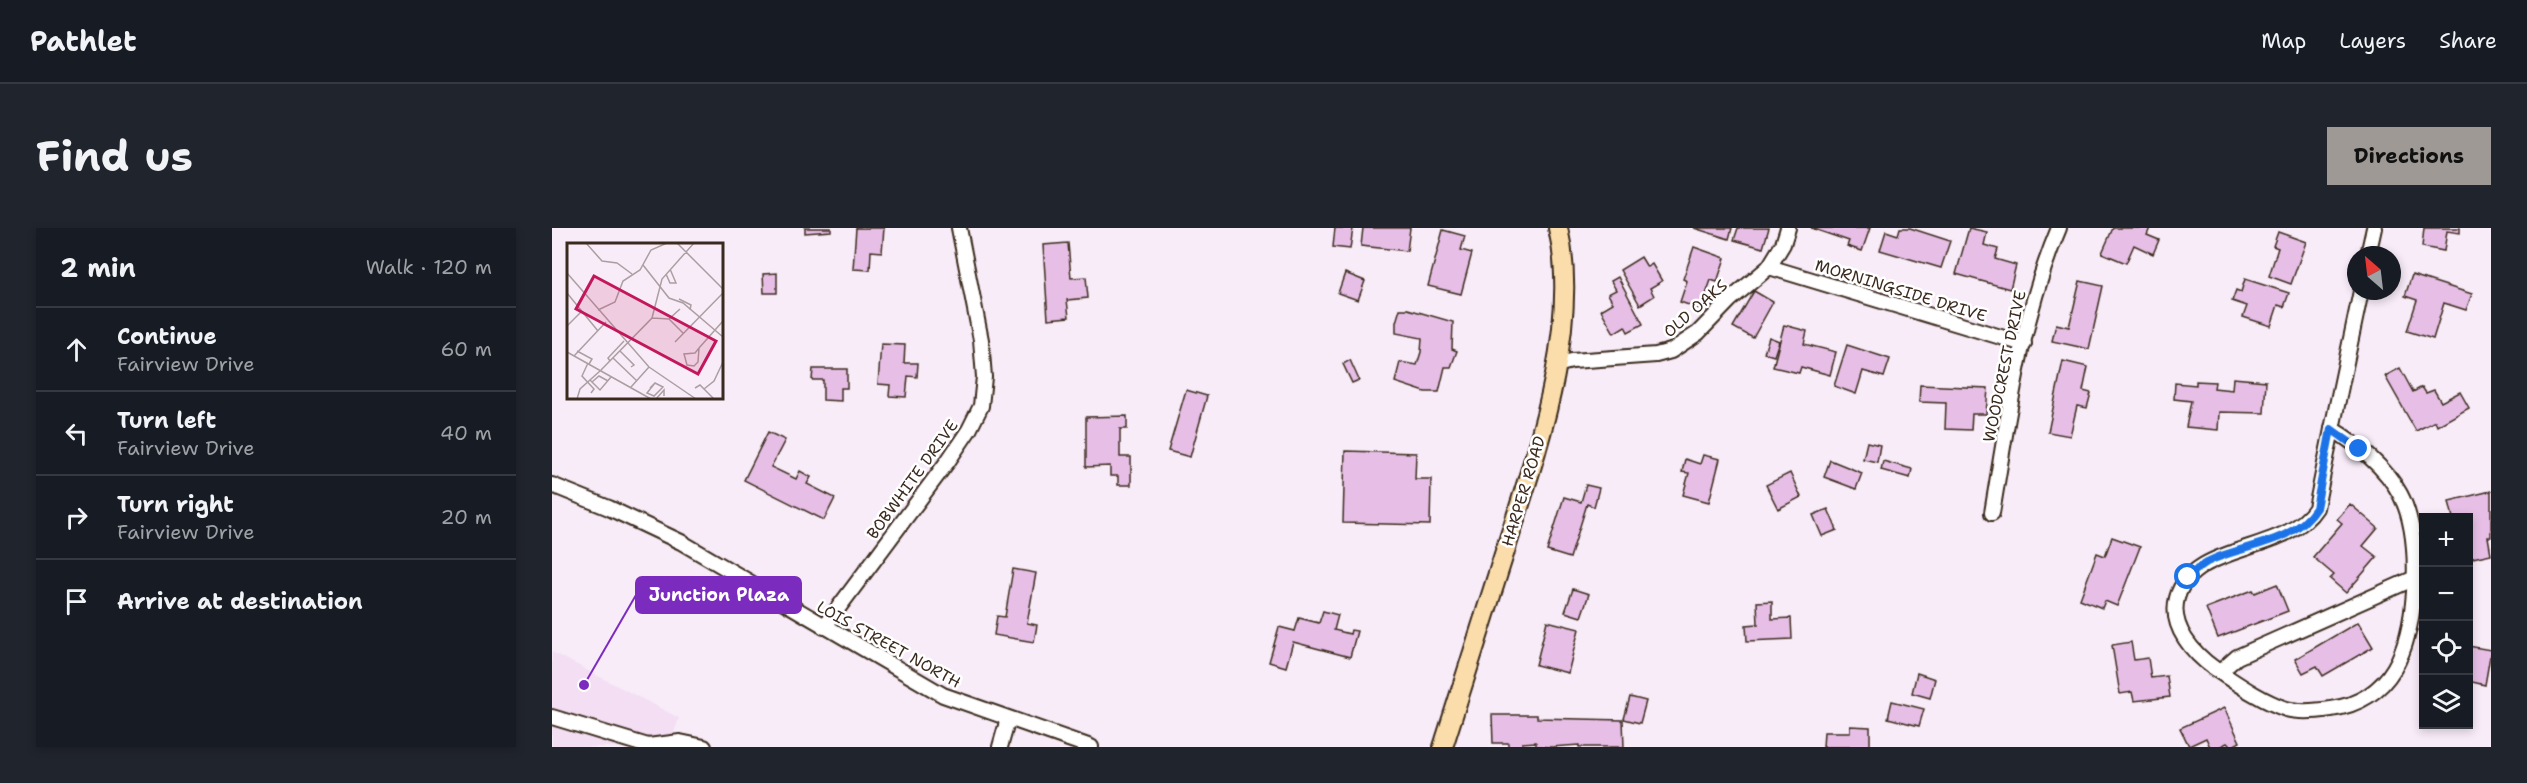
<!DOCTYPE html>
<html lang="en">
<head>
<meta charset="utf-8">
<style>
  :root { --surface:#171b24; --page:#20242c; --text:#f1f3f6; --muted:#9ea1a6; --line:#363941; --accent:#9f9995 }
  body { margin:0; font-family:"Shantell Sans",sans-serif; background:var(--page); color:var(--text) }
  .controls { position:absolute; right:18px; bottom:18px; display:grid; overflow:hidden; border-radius:0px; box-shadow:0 3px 9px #0003 }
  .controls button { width:54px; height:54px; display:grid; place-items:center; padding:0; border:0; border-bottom:2px solid var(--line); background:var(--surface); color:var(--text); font:30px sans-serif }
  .compass { position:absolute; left:1795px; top:18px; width:54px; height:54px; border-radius:50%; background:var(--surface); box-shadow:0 3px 9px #0003; rotate:332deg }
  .stop { position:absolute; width:18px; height:18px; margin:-14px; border:4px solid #1a73e8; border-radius:50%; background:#fff }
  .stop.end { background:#1a73e8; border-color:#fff; box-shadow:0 2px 6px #0008 }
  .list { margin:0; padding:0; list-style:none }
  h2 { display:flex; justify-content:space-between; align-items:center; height:78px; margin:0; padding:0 24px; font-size:26px }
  h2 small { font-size:20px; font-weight:400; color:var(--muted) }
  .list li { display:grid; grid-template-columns:39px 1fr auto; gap:18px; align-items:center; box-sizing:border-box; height:84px; padding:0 24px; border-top:2px solid var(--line) }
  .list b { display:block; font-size:22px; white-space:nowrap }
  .list p { margin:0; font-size:20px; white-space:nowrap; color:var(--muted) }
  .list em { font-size:20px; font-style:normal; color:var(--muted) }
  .icon { flex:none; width:33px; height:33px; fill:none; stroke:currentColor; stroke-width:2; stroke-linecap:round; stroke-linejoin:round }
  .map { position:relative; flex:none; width:1939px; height:519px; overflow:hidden; border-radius:0px }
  header { display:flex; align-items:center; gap:36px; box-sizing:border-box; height:84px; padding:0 30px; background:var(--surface); border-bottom:2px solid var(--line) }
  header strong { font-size:28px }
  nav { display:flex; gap:33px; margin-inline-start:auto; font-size:21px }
  .intro { display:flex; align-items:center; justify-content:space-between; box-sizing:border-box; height:144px; padding:0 36px }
  h1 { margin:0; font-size:42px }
  .button { padding:15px 27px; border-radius:0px; background:var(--accent); color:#111; font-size:21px; font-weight:700 }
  main { display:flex; gap:36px; padding:0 36px }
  aside { flex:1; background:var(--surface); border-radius:0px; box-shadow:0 3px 9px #0003 }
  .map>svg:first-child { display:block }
  .built { fill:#f3def3 }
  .building { fill:#e7bfe6; stroke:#3b2a1e; stroke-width:1.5 }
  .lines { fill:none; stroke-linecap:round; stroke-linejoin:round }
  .minor-casing { stroke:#3b2a1e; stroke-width:18 }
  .major-casing { stroke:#3b2a1e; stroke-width:22 }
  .minor { stroke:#fff; stroke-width:14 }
  .major { stroke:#faddab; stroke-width:18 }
  .route { stroke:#1a73e8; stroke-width:8 }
  .labels { text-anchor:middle; stroke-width:5; stroke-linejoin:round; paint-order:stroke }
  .street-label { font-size:16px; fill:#3b2a1e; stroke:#fff }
  .inset-road { fill:none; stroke:#ac9ea1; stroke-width:1.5 }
  .view { fill:#c2185b; fill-opacity:0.15; stroke:#c2185b; stroke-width:3 }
  .inset-edge { fill:none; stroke:#3b2a1e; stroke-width:3 }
  .leader { fill:none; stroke:#7b2cbf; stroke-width:2 }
  .callout-dot { fill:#7b2cbf; stroke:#fff; stroke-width:2 }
  .callout { fill:#7b2cbf; stroke:#7b2cbf; stroke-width:2 }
  .callout-label { font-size:18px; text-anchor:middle; font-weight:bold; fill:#fff }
</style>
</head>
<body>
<header>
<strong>Pathlet</strong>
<nav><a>Map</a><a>Layers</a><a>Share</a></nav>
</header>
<div class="intro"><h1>Find us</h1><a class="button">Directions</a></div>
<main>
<aside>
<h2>2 min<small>Walk · 120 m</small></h2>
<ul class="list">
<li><svg class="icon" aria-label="ahead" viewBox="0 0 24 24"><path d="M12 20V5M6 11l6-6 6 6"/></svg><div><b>Continue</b><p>Fairview Drive</p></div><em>60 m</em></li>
<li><svg class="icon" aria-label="left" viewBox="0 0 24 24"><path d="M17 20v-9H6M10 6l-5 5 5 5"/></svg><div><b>Turn left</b><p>Fairview Drive</p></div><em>40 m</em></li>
<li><svg class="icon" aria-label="right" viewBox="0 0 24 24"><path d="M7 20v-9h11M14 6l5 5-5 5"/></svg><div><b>Turn right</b><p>Fairview Drive</p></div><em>20 m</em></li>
<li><svg class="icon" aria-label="arrive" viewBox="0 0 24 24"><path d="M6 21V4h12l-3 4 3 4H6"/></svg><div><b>Arrive at destination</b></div></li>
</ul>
</aside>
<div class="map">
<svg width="1939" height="519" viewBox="0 0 1939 519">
  <rect width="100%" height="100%" fill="#f8ecf8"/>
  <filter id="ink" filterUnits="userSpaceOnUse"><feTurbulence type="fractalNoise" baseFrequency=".0167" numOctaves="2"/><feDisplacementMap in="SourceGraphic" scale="12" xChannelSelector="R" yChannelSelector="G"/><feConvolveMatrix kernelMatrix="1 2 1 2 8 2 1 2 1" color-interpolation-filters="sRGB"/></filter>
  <g filter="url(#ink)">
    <polygon class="built" points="0,424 127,490 117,519 0,519"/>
    <g class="building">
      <polygon points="253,0 279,0 279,3 253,5"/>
      <polygon points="304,0 332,0 330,24 319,23 318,42 301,41"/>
      <polygon points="783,0 801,0 798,21 781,19"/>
      <polygon points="811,0 858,0 855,23 809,18"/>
      <polygon points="1142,0 1180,0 1177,11"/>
      <polygon points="1186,0 1217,0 1211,20 1182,12"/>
      <polygon points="1259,0 1318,0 1310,23 1295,18 1297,13"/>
      <polygon points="1348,0 1358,0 1398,13 1389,40 1328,22 1334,3 1346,7"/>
      <polygon points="1417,0 1435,4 1432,17 1446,21 1443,31 1464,37 1458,61 1404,46"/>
      <polygon points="1561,0 1598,0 1595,7 1607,12 1601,26 1582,17 1574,35 1550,25"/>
      <polygon points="1872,0 1908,0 1908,5 1895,3 1892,23 1870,19"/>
      <polygon points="891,2 913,8 909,22 920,25 909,66 876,58"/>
      <polygon points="1726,4 1754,14 1739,56 1717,48 1726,20 1721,18"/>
      <polygon points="516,15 519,50 534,49 536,70 515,72 517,89 496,91 491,17"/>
      <polygon points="1142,19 1173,30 1165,54 1159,52 1149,81 1128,74 1135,53 1131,51"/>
      <polygon points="1089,29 1095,39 1100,36 1110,53 1098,60 1102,68 1088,77 1068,42"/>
      <polygon points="225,45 225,65 212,65 211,46"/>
      <polygon points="793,45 813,53 806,72 786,65"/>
      <polygon points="1860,47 1920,66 1914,82 1892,75 1881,111 1855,103 1865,72 1853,68"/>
      <polygon points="1066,49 1091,96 1076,104 1073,98 1062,105 1049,82 1061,75 1056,66 1064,62 1059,53"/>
      <polygon points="1693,51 1737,65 1732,79 1726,77 1719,98 1691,89 1695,78 1680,73 1684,62 1689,64"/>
      <polygon points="1528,53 1551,58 1537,121 1500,113 1504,96 1517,99"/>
      <polygon points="1202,63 1221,74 1201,110 1181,99"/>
      <polygon points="848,81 856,81 901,94 900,121 905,123 899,139 893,139 887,164 873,164 843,154 848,134 865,137 869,124 870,110 844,105 844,94"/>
      <polygon points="1232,97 1255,103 1252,116 1284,124 1278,147 1249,139 1247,145 1221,139"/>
      <polygon points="1217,109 1227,113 1222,128 1212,125"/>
      <polygon points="329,116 353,117 352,135 366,135 365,149 356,148 354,169 337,168 338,157 326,156"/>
      <polygon points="1295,117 1338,131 1332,149 1311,143 1304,166 1282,158"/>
      <polygon points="798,132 807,152 800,155 791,136"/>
      <polygon points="1511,133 1536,139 1531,163 1539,165 1535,180 1525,178 1518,208 1496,204"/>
      <polygon points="1848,140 1861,164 1870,159 1874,165 1882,162 1889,174 1908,164 1917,180 1885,198 1883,193 1864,203 1833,148"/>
      <polygon points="261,141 295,141 295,160 289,160 289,173 271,172 271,152 260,152"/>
      <polygon points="1681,150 1714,153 1712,185 1667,184 1666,202 1634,199 1639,173 1622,171 1623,155 1644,157 1644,153 1663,154 1662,160 1680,162"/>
      <polygon points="1368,157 1436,160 1434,186 1420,186 1419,202 1393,201 1394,175 1367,174"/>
      <polygon points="634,162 655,168 638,229 616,223"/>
      <polygon points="575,188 575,201 568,201 568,229 579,229 579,257 566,257 566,248 558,248 558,238 534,239 534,189"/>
      <polygon points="216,204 233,212 219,239 244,251 248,243 259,249 255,256 283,270 272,292 192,252"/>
      <polygon points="1315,214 1328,217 1325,234 1311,231"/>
      <polygon points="793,223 864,225 863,251 879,251 878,297 791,295"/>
      <polygon points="1151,227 1168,231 1157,274 1131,267 1137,245 1130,244 1133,231 1148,236"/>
      <polygon points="1278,232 1310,245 1304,261 1272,249"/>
      <polygon points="1331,233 1360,241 1358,250 1329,242"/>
      <polygon points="1238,245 1249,269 1226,281 1214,257"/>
      <polygon points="1034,257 1047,260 1042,279 1035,276 1018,330 995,323 1012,269 1029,274"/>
      <polygon points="1939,263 1939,309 1936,309 1939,326 1916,331 1916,290 1901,290 1897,273"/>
      <polygon points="1798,276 1826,300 1811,318 1825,329 1794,365 1778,351 1782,347 1761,329 1790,295 1785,291"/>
      <polygon points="1276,281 1285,302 1270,308 1261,287"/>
      <polygon points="1560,309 1588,319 1565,378 1553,373 1550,380 1528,371 1545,325 1553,328"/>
      <polygon points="461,341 484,345 475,395 485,397 482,414 442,407 445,388 453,389"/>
      <polygon points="1725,356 1736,383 1666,410 1654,380 1701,362 1703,365"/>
      <polygon points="1021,361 1037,366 1029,389 1013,384"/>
      <polygon points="1220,373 1220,391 1239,390 1240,411 1195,413 1194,397 1206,396 1205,374"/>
      <polygon points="771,383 786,387 782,402 798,406 799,402 805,403 798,429 741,414 734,439 717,434 727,399 743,403 747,390 767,395"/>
      <polygon points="995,393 1027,401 1016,445 984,437"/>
      <polygon points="1806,394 1821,419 1771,448 1765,438 1751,445 1743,431"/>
      <polygon points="1579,414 1582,432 1596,430 1599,450 1615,448 1618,469 1582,473 1580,464 1568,466 1560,417"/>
      <polygon points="1916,418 1939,422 1933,457 1916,453"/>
      <polygon points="1365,445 1383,451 1378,470 1360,465"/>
      <polygon points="1078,469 1094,473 1088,495 1072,491"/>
      <polygon points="1340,473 1372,481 1367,498 1336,490"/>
      <polygon points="1672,480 1688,514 1679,519 1675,515 1667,519 1658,519 1654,510 1637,518 1628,500"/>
      <polygon points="940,487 985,487 985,490 1071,492 1072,519 1027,519 1027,517 999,519 984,518 984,514 970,515 970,518 956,519 956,515 941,515"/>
      <polygon points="1298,498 1318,499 1318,519 1271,519 1272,504 1298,504"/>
    </g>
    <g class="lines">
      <defs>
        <g id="minor">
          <polyline points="1816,27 1822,0"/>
          <polyline points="1217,39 1472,116"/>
          <polyline points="1004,137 1020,133 1104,127 1119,123 1146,105 1178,72 1217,39 1231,16 1236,0"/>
          <path d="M1780,201C1804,215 1835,241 1848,266C1863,294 1864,333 1862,364C1858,420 1841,472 1779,481C1765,483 1748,485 1734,481C1708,472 1686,456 1663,441C1642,426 1617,399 1625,370C1640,314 1734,327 1764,280Z"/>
          <polyline points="1780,201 1809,63"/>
          <polyline points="0,257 57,280 129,314 391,467 539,519"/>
          <path d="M1440,285C1456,190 1469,90 1507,0"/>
          <polyline points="272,399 396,233 417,202 429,178 432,149 429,112 407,0"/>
          <polyline points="1668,444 1685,429 1863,350"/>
          <polyline points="0,489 96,518 128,514 152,519"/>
          <polyline points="448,519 456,491"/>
        </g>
        <path id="major" d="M891,519C912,453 933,386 954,320C984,225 1029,99 1006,0"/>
      </defs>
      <use href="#minor" class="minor-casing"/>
      <use href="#major" class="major-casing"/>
      <use href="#minor" class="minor"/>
      <use href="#major" class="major"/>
    </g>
  </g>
  <g class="lines" filter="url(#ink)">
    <path class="route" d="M1636,349C1642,344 1648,338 1655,334C1690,316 1741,317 1764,280L1779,201L1807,221"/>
  </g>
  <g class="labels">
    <g class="street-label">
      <text transform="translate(1349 62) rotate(17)" y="6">MORNINGSIDE DRIVE</text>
      <text transform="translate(1143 80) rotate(-41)" y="6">OLD OAKS</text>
      <text transform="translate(1452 138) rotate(-78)" y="6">WOODCREST DRIVE</text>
      <text transform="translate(360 251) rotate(-54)" y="6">BOBWHITE DRIVE</text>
      <text transform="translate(971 263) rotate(-73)" y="6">HARPER ROAD</text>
      <text transform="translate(337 416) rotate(29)" y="6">LOIS STREET NORTH</text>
    </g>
  </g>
  <g transform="translate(15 15)">
    <rect width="156" height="156" fill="#f8ecf8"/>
    <path class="inset-road" d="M19,0L35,18L50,20L65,31M110,0L156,46M76,22L102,55L116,60L156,94M0,30L82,124L129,156M99,31L103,40H109L103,26M0,50L31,88M112,56L124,62L123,67M31,67L48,59L56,38L73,27L84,7L100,0M85,75L102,76L113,66M102,76L116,90M0,83L15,68M108,99L156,50M132,105L131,119L127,123L120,122L117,111L128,110ZM132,105L156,78M10,108L25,116L22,121M53,108L67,122L64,124M0,109L84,156M7,113L39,79M46,115L70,138M43,118L41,115L57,98M21,120L15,133L27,146L24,150M34,127L85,75L95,36L127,0M23,137L33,147L44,134M25,139L32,133L41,138M64,144L82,124M83,145L88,140L96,144L87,153L80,150L88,140M128,145L133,142L147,156M137,146L147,138L156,119M10,156L13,146L33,128M89,156L97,147V153"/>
    <path class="view" d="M27,33L149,98L131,131L9,66Z"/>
    <rect width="156" height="156" class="inset-edge"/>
  </g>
  <path class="leader" d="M32 457L84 367"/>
  <circle class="callout-dot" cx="32" cy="457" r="6"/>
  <rect class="callout" x="84" y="349" width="165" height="36" rx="6"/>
  <g class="callout-label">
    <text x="167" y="373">Junction Plaza</text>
  </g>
</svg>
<div class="controls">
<button>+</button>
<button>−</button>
<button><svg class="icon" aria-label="locate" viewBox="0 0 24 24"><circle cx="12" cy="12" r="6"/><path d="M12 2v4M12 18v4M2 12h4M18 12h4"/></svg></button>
<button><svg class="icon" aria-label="layers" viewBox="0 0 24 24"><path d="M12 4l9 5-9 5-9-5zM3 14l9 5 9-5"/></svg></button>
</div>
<svg class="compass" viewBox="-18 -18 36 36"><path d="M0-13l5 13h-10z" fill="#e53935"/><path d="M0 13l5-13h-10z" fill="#9ea1a6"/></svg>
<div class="stop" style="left:1636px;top:349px"></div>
<div class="stop end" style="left:1807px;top:221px"></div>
</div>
</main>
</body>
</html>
